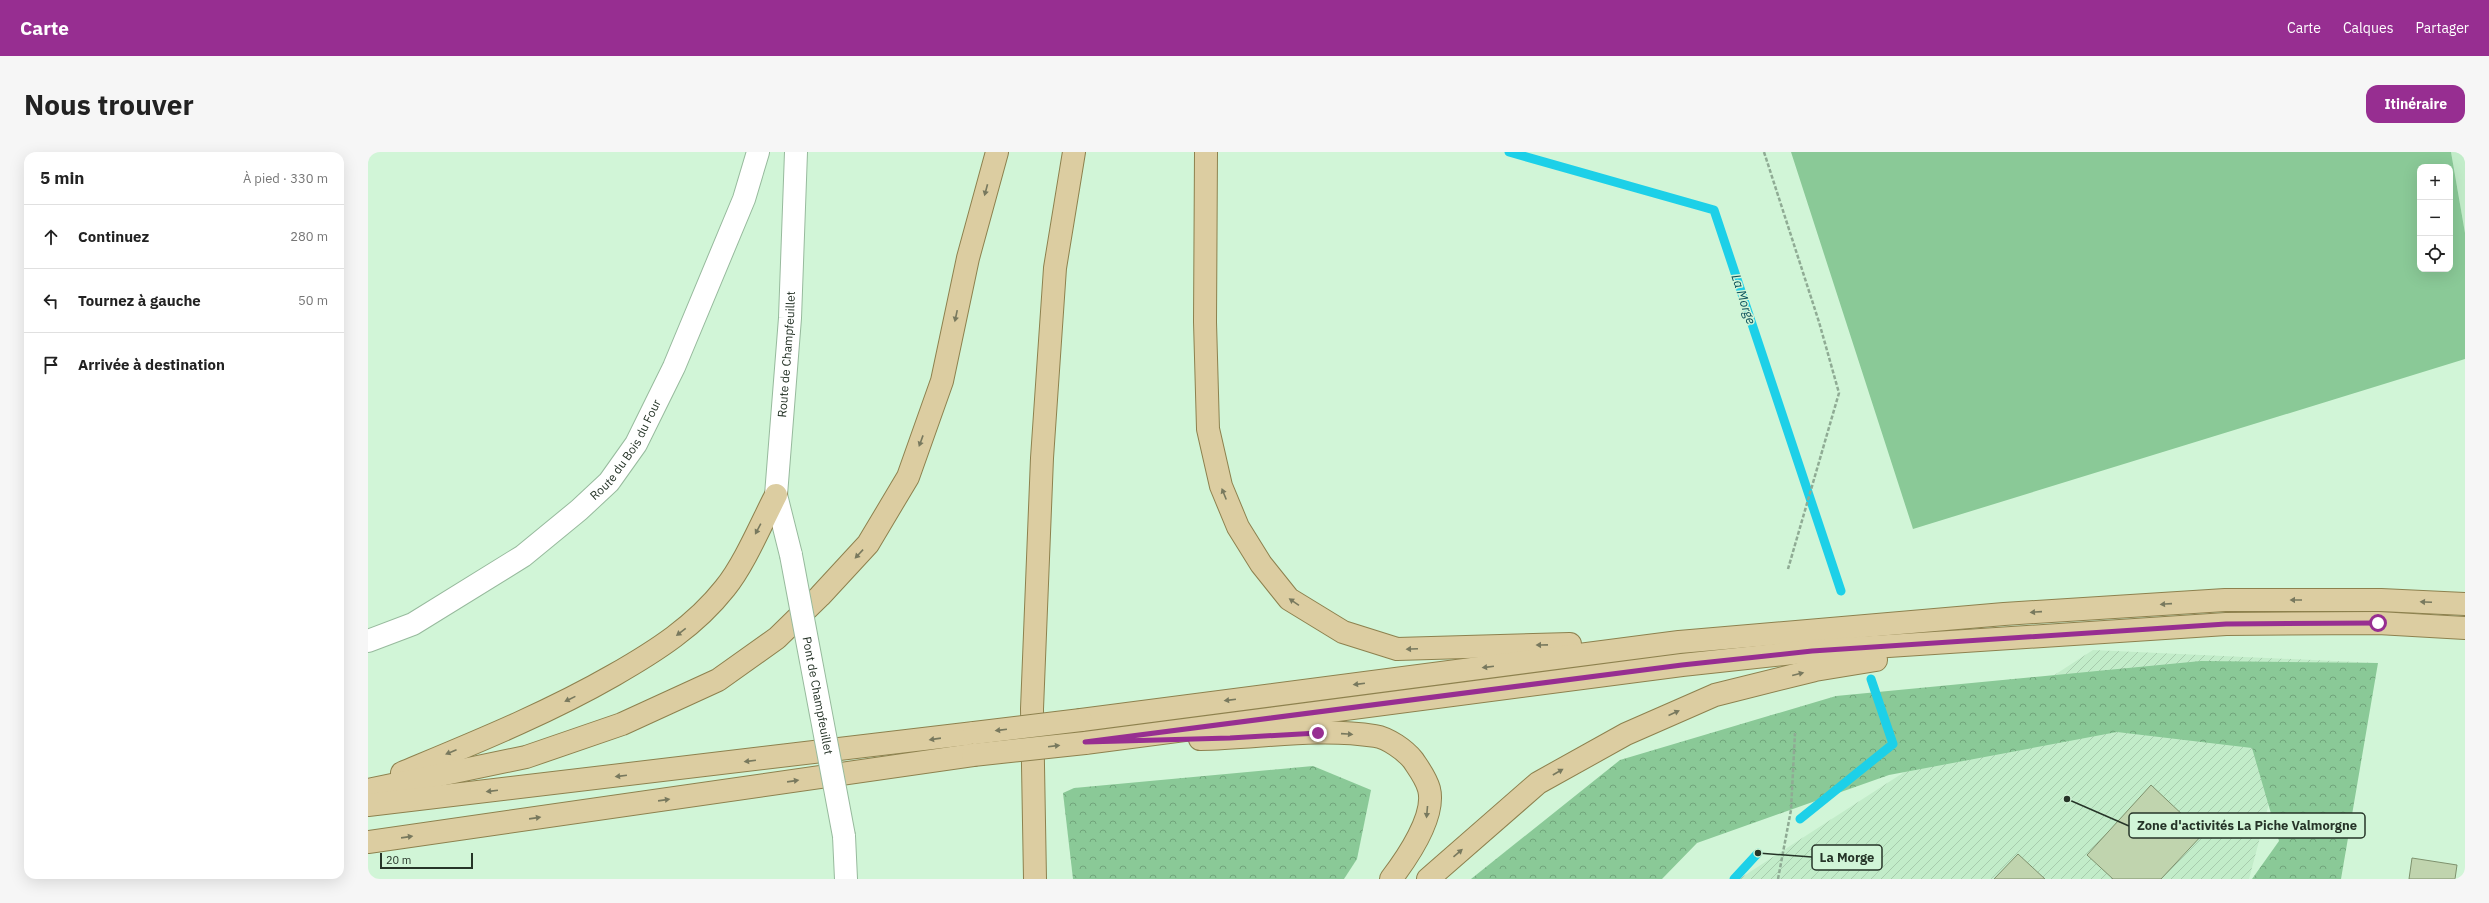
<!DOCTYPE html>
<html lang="fr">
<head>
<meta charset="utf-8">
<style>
  :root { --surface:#fff; --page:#f6f6f6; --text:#222; --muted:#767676; --line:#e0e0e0; --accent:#972e91 }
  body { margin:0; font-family:"IBM Plex Sans",sans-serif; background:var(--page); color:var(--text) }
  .controls { position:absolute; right:12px; top:12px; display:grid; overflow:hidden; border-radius:8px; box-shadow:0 4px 16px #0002 }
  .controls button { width:36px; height:36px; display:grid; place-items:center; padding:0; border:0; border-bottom:1px solid var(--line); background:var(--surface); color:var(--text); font:20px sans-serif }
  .scale { position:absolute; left:12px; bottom:10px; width:93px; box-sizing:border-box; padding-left:4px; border:2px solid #263428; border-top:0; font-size:11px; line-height:14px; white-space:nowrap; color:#263428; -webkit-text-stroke:3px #d1f5d7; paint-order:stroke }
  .stop { position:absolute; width:12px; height:12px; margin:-9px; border:3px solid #972e91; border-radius:50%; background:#fff }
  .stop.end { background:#972e91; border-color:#fff; box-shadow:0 1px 4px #0008 }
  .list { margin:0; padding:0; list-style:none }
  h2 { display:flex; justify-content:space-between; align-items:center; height:52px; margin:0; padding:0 16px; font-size:17px }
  h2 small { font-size:13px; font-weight:400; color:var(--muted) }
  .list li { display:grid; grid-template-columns:26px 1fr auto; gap:12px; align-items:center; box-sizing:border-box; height:64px; padding:0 16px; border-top:1px solid var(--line) }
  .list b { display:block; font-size:15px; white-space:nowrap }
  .list em { font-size:13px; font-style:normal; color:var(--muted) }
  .icon { flex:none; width:22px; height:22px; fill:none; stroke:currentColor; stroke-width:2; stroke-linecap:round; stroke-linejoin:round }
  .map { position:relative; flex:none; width:2097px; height:727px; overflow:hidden; border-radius:12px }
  header { display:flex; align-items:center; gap:24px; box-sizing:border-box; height:56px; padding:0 20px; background:var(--accent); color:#fff }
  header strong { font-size:19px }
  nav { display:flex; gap:22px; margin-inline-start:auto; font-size:14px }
  .intro { display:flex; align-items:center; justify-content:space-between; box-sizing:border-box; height:96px; padding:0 24px }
  h1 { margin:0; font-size:28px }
  .button { padding:10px 18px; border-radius:12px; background:var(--accent); color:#fff; font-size:14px; font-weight:700 }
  main { display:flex; gap:24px; padding:0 24px }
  aside { flex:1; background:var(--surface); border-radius:12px; box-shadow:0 4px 16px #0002 }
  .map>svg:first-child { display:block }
  .built { fill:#c2ecc9 }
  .industrial { fill:url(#industrial-furrows) }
  .grass { fill:#8ac997; fill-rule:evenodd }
  .forest { fill:url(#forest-crowns) }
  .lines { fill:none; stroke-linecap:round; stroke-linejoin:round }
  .stream { stroke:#1dd0e8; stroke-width:9 }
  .building { fill:#c0d4ae; stroke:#7e916d }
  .minor-casing { stroke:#97ba9d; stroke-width:24 }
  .major-casing { stroke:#8d814e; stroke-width:24 }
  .path { stroke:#8fab94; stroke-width:2.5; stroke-dasharray:4 2; stroke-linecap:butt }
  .minor { stroke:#fff; stroke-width:22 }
  .major { stroke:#dccda1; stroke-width:22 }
  .minor-bridge-casing { stroke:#97ba9d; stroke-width:24; stroke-linecap:butt }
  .major-bridge-casing { stroke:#8d814e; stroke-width:24; stroke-linecap:butt }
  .minor-bridge { stroke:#fff; stroke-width:22 }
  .major-bridge { stroke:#dccda1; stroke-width:22 }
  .oneway { fill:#78795e }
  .route { stroke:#972e91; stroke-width:5 }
  .labels { text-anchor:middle; stroke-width:3; stroke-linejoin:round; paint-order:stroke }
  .street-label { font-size:12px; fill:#263428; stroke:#d1f5d7 }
  .water-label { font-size:13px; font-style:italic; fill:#0c515b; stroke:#d1f5d7 }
  .leader { fill:none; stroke:#263428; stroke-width:1.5 }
  .callout-dot { fill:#263428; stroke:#d1f5d7; stroke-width:1.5 }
  .callout { fill:#d1f5d7; stroke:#263428; stroke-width:1.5 }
  .callout-label { font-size:13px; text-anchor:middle; font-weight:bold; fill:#263428 }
</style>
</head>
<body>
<header>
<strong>Carte</strong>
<nav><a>Carte</a><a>Calques</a><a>Partager</a></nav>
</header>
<div class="intro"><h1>Nous trouver</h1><a class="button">Itinéraire</a></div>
<main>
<aside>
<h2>5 min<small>À pied · 330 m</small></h2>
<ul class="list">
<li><svg class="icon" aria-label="ahead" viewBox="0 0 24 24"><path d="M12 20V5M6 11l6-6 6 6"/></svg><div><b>Continuez</b></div><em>280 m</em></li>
<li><svg class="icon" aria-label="left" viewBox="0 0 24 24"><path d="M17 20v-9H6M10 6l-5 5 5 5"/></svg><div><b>Tournez à gauche</b></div><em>50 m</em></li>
<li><svg class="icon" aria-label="arrive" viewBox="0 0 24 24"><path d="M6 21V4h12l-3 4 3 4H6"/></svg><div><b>Arrivée à destination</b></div></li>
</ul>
</aside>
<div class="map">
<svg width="2097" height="727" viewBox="0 0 2097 727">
  <defs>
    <pattern id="industrial-furrows" width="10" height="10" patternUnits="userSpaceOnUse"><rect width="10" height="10" fill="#c2ecc9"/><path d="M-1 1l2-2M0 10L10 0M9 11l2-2" fill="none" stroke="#a7cbad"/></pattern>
    <pattern id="forest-crowns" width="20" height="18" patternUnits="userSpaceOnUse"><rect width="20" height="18" fill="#8ac997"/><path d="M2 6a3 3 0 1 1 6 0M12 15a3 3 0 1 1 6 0" fill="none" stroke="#71a47b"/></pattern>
  </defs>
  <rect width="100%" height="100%" fill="#d1f5d7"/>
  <polygon class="built" points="2083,0 2097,0 2097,81"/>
  <polygon class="industrial" points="1725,498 2010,511 1923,568 1881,727 1371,727"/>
  <path class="grass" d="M1423,0H2083L2097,81V207L1545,377ZM2052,15H2082V117H2052Z"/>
  <g class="forest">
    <polygon points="1833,509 2010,511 1973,727 1884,727 1911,689 1884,596 1749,580 1521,623 1329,691 1294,727 1103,727 1252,608 1468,544"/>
    <polygon points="945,614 1003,638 989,707 976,727 705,727 695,641 706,636"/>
  </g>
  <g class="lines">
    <g class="stream">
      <polyline points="1141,0 1346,58 1473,439"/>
      <polyline points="1432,667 1525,592 1503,527"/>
      <polyline points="1366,727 1390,701"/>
    </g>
  </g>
  <g class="building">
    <polygon points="1783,633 1835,682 1793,727 1745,727 1719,703"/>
    <polygon points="1650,702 1677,727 1626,727"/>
    <polygon points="2044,706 2089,713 2087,727 2041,727"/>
  </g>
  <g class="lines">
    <defs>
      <g id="minor">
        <path id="s1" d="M423,403L408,343L422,166L428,0"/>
        <path id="s2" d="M0,489L45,472L155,404L211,358L241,330L268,292L306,215L376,47L390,0"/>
        <polyline points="476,684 478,727"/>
      </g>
      <g id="major">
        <polyline points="838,0 837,170 840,277 853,334 870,375 893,412 921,447 975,480 1029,497 1202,492"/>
        <polyline points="713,568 1311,490 1636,462 1857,448 2013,448 2097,452"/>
        <path d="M832,587C890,586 950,575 1007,584C1020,586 1037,598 1045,608C1051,617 1058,626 1061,637C1068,664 1039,706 1023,727"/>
        <polyline points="717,591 1314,513 1444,499 1858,472 2010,471 2097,476"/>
        <path d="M34,621C106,591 178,562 246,523C288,499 327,474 357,436C376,413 394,370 408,343"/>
        <polyline points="0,638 158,605 254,572 350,528 409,486 452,444 500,392 540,325 574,229 600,106 629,0"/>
        <polyline points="0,653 606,581"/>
        <polyline points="0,690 605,603"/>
        <polyline points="667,727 664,557 674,306 687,116 706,0"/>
        <polyline points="1060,727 1170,631 1258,582 1347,543 1447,518 1508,508"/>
      </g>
    </defs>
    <use href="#minor" class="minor-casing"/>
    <use href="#major" class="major-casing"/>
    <g class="path">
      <polyline points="1396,0 1451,170 1471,241 1420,417"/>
      <polyline points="1410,727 1423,658 1427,581"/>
    </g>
    <use href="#minor" class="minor"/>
    <use href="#major" class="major"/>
    <defs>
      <g id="minor-bridge">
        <path id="s3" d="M423,403L476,684"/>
      </g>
      <g id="major-bridge">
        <polyline points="606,581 713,568"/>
        <polyline points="605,603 717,591"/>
      </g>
    </defs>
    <use href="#minor-bridge" class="minor-bridge-casing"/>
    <use href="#major-bridge" class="major-bridge-casing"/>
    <use href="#minor-bridge" class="minor-bridge"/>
    <use href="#major-bridge" class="major-bridge"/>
  </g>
  <defs><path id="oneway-solid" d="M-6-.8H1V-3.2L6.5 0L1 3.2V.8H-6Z"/></defs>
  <g class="oneway">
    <use href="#oneway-solid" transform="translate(618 38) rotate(105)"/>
    <use href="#oneway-solid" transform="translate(588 164) rotate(102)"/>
    <use href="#oneway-solid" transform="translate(553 289) rotate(110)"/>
    <use href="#oneway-solid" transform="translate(856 342) rotate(-112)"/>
    <use href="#oneway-solid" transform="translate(390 377) rotate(118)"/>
    <use href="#oneway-solid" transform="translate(491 402) rotate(133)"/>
    <use href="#oneway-solid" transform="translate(1928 448) rotate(180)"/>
    <use href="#oneway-solid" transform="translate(926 450) rotate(-146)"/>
    <use href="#oneway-solid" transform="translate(2058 450) rotate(-177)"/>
    <use href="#oneway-solid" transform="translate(1798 452) rotate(176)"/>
    <use href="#oneway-solid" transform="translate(1668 460) rotate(176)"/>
    <use href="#oneway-solid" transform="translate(313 480) rotate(142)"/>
    <use href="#oneway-solid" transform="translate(1174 493) rotate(179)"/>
    <use href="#oneway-solid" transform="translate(1044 497) rotate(178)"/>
    <use href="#oneway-solid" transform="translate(1120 515) rotate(173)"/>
    <use href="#oneway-solid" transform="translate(1430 522) rotate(-14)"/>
    <use href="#oneway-solid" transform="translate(991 532) rotate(173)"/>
    <use href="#oneway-solid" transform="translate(202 547) rotate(154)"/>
    <use href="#oneway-solid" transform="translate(862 548) rotate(173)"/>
    <use href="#oneway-solid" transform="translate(1306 561) rotate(-24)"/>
    <use href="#oneway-solid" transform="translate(633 578) rotate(173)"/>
    <use href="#oneway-solid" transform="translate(979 582) rotate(4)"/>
    <use href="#oneway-solid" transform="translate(567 587) rotate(172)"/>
    <use href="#oneway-solid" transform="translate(686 594) rotate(-7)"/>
    <use href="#oneway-solid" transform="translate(83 600) rotate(157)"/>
    <use href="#oneway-solid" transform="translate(382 609) rotate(173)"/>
    <use href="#oneway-solid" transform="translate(1190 620) rotate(-30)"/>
    <use href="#oneway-solid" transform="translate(253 624) rotate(173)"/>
    <use href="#oneway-solid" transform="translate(425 629) rotate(-8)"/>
    <use href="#oneway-solid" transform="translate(124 639) rotate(173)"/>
    <use href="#oneway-solid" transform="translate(296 648) rotate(-8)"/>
    <use href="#oneway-solid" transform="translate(1059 660) rotate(95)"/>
    <use href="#oneway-solid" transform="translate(167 666) rotate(-8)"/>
    <use href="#oneway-solid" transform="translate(39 685) rotate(-8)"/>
    <use href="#oneway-solid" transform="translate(1090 701) rotate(-41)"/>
  </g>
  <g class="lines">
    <polyline class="route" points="950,581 862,586 717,590 1314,513 1444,499 1858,472 2010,471"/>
  </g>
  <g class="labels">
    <g class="street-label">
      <text dy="4" stroke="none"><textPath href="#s1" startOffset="203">Route de Champfeuillet</textPath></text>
      <text dy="4" stroke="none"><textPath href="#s2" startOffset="327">Route du Bois du Four</textPath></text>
      <text dy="4" stroke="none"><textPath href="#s3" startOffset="143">Pont de Champfeuillet</textPath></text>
    </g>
    <g class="water-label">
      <text transform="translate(1376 147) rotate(72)" y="5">La Morge</text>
    </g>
  </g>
  <path class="leader" d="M1699 647L1761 674M1390 701L1444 705"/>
  <g class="callout-dot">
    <circle cx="1699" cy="647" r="4"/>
    <circle cx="1390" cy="701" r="4"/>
  </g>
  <g class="callout">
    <rect x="1761" y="661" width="236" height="25" rx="4"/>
    <rect x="1444" y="693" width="70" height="25" rx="4"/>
  </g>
  <g class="callout-label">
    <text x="1879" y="678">Zone d'activités La Piche Valmorgne</text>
    <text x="1479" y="710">La Morge</text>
  </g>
</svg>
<div class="controls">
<button>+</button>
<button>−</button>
<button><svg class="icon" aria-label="locate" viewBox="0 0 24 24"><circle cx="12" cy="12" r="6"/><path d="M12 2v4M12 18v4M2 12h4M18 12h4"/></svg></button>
</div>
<div class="scale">20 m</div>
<div class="stop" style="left:2010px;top:471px"></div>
<div class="stop end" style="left:950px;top:581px"></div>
</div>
</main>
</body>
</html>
